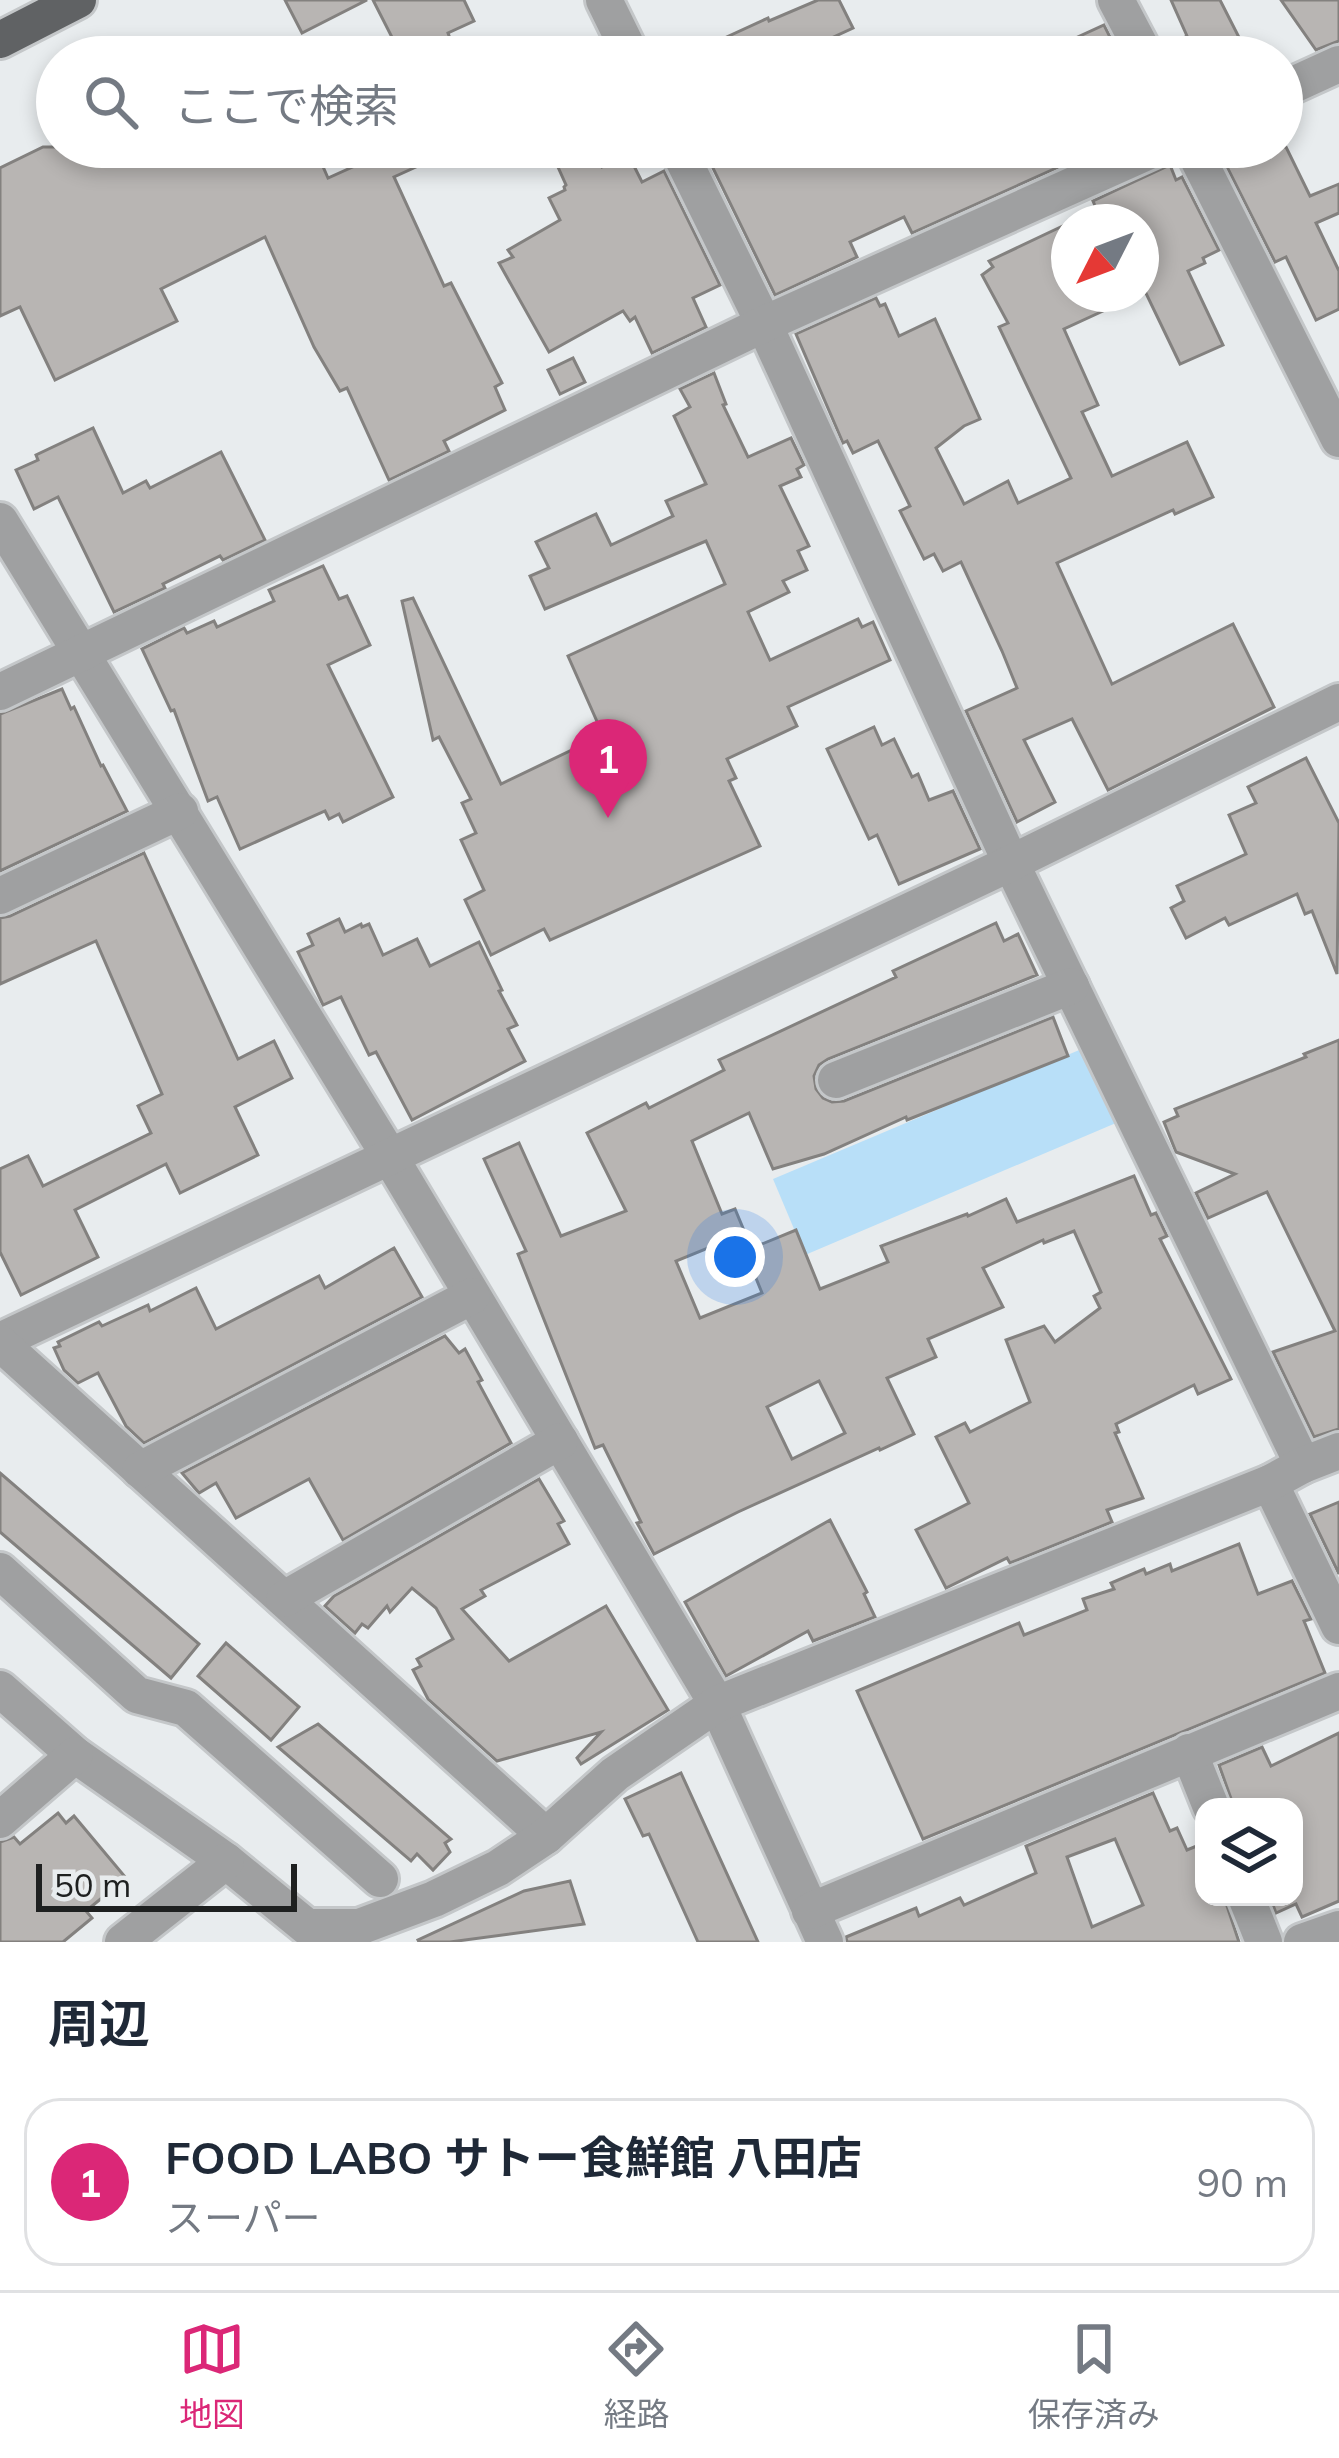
<!DOCTYPE html>
<html lang="ja">
<head>
<meta charset="utf-8">
<style>
  :root { --surface:#fff; --page:#f2f2f3; --text:#1f2937; --muted:#747a83; --line:#e0e1e3; --accent:#db2777 }
  body { margin:0; font-family:Mulish,"Noto Sans JP",sans-serif; background:var(--page); color:var(--text) }
  .controls { position:absolute; right:36px; bottom:36px; display:grid; overflow:hidden; border-radius:24px; box-shadow:0 6px 18px #0003 }
  .controls button { width:108px; height:108px; display:grid; place-items:center; padding:0; border:0; border-bottom:3px solid var(--line); background:var(--surface); color:var(--text); font:60px sans-serif }
  .compass { position:absolute; left:1051px; top:204px; width:108px; height:108px; border-radius:50%; background:var(--surface); box-shadow:0 6px 18px #0003; rotate:228deg }
  .scale { position:absolute; left:36px; bottom:30px; width:261px; box-sizing:border-box; padding-left:12px; border:6px solid #1e2020; border-top:0; font-size:33px; line-height:42px; white-space:nowrap; color:#1e2020; -webkit-text-stroke:9px #e8ecee; paint-order:stroke }
  .you { position:absolute; left:735px; top:1257px; width:42px; height:42px; margin:-30px; border:9px solid #fff; border-radius:50%; background:#1a73e8; box-shadow:0 0 0 18px #1a73e833 }
  .badge { display:grid; place-items:center; width:78px; height:78px; border-radius:50%; background:var(--accent); color:#fff; font-size:39px; font-weight:700 }
  .pin { position:absolute; translate:-50% -99px; filter:drop-shadow(0 3px 6px #0008) }
  .pin::after { content:''; position:absolute; top:63px; width:42px; height:36px; background:inherit; clip-path:polygon(0 0,100% 0,50% 100%) }
  .list { margin:0; padding:0; list-style:none }
  h2 { display:flex; justify-content:space-between; align-items:center; height:156px; margin:0; padding:0 48px; font-size:51px }
  h2 small { font-size:39px; font-weight:400; color:var(--muted) }
  .list li { display:grid; grid-template-columns:78px 1fr auto; gap:36px; align-items:center; box-sizing:border-box; height:168px; margin:0 24px 24px; padding:0 24px; border:3px solid var(--line); border-radius:36px }
  .list b { display:block; font-size:45px; white-space:nowrap }
  .list p { margin:0; font-size:39px; white-space:nowrap; color:var(--muted) }
  .list em { font-size:39px; font-style:normal; color:var(--muted) }
  .icon { flex:none; width:66px; height:66px; fill:none; stroke:currentColor; stroke-width:2; stroke-linecap:round; stroke-linejoin:round }
  .map { position:relative; flex:none; width:1339px; height:1942px; overflow:hidden }
  .search { position:absolute; background:var(--surface); box-shadow:0 6px 18px #0003; left:36px; right:36px; top:36px; height:132px; display:flex; align-items:center; gap:30px; box-sizing:border-box; padding:0 42px; border-radius:66px; color:var(--muted); font-size:45px }
  .sheet { height:348px; background:var(--surface) }
  nav { display:flex; justify-content:space-around; align-items:center; box-sizing:border-box; height:168px; border-top:3px solid var(--line); background:var(--surface); font-size:33px; color:var(--muted) }
  nav a { display:grid; justify-items:center; gap:6px }
  nav .on { color:var(--accent) }
  .map>svg:first-child { display:block }
  .green { fill:#b8dff8 }
  .building { fill:#b8b5b3; stroke:#83817f; stroke-width:3; fill-rule:evenodd }
  .lines { fill:none; stroke-linecap:round; stroke-linejoin:round }
  .minor-casing { stroke:#c4c7c9; stroke-width:42 }
  .major-casing { stroke:#c4c7c9; stroke-width:42 }
  .minor { stroke:#9fa0a1; stroke-width:36 }
  .major { stroke:#606264; stroke-width:36 }
</style>
</head>
<body>
<div class="map">
<svg width="1339" height="1942" viewBox="0 0 1339 1942">
  <rect width="100%" height="100%" fill="#e8ecee"/>
  <polygon class="green" points="1084,1048 1116,1123 805,1255 773,1179"/>
  <g class="building">
    <polygon points="285,0 367,0 302,33"/>
    <polygon points="373,0 464,0 474,21 448,33 451,41 420,57 402,57"/>
    <polygon points="818,0 839,0 853,28 790,57 683,57 768,18 769,21"/>
    <polygon points="1171,0 1220,0 1249,57 1168,57 1166,47 1187,36"/>
    <polygon points="1281,0 1339,0 1339,41 1316,50"/>
    <polygon points="1104,25 1116,49 1098,57 1034,57"/>
    <polygon points="43,147 298,147 304,159 317,153 328,178 397,147 460,147 394,177 444,286 451,283 502,383 495,387 505,410 444,441 449,451 389,480 347,388 340,391 314,347 265,237 161,289 177,321 55,380 20,307 0,316 0,168"/>
    <polygon points="549,147 594,147 602,167 628,154 642,182 664,171 720,285 693,298 706,327 652,353 635,317 630,321 623,311 549,352 499,263 513,257 508,250 560,220 549,198 565,190 564,187 566,185"/>
    <polygon points="735,147 797,147 803,159 827,147 1103,147 912,233 904,217 850,242 857,257 775,295 709,160"/>
    <polygon points="1244,147 1286,147 1310,196 1339,184 1339,213 1316,223 1339,271 1339,309 1316,320 1286,257 1275,262 1222,157"/>
    <polygon points="1170,165 1176,180 1182,177 1219,250 1203,258 1205,263 1188,271 1223,345 1180,364 1141,283 1141,222 1102,222 1093,201"/>
    <polygon points="1069,223 1069,294 1140,294 1064,329 1098,405 1082,412 1112,476 1187,442 1213,497 1175,514 1173,510 1057,563 1112,684 1233,624 1274,707 1108,790 1072,719 1024,740 1055,802 1017,822 966,711 1017,688 1002,651 961,562 943,571 934,554 924,559 900,511 910,506 878,441 853,453 847,441 843,443 796,334 876,298 880,306 885,304 899,336 935,319 980,419 964,426 936,448 964,504 1008,481 1018,503 1071,478 999,327 1008,323 982,275 993,267 989,261"/>
    <polygon points="573,358 585,382 560,394 548,370"/>
    <polygon points="714,373 726,404 723,405 748,457 791,438 804,465 797,469 801,477 780,486 809,546 798,551 807,570 783,581 789,592 748,612 770,660 858,619 862,627 873,622 890,660 788,707 797,726 727,759 736,778 729,781 760,846 550,940 544,929 491,955 465,900 484,890 461,840 476,833 462,803 471,799 439,737 433,740 402,601 413,598 501,784 603,735 568,656 725,584 706,541 545,609 530,576 549,568 536,542 596,514 611,545 673,516 666,501 706,484 674,416 690,407 680,389"/>
    <polygon points="93,428 123,493 146,481 150,488 221,452 265,540 223,560 220,556 163,584 165,588 114,612 58,497 34,509 16,470 38,460 36,455"/>
    <polygon points="323,566 339,599 347,596 370,645 328,665 393,797 343,822 339,814 329,819 325,811 240,849 217,797 208,801 174,710 171,711 142,649 184,628 187,633 214,621 217,627 274,601 269,590"/>
    <polygon points="62,689 71,709 74,707 101,766 103,765 127,811 0,871 0,714"/>
    <polygon points="874,727 882,745 894,739 912,777 918,774 929,800 953,791 980,849 899,884 877,835 869,839 827,749"/>
    <polygon points="1306,758 1339,823 1337,974 1312,911 1305,914 1297,894 1229,925 1225,918 1186,938 1171,908 1184,901 1177,886 1246,854 1229,815 1256,803 1248,787"/>
    <polygon points="144,853 238,1059 274,1041 292,1078 235,1107 258,1155 180,1193 166,1164 75,1210 98,1257 21,1295 0,1252 0,1169 28,1156 43,1186 151,1133 138,1106 162,1094 96,941 0,984 0,918 10,916"/>
    <polygon points="339,919 345,932 361,924 362,927 369,924 383,955 417,939 430,966 479,942 502,990 499,991 517,1025 508,1029 525,1061 412,1120 376,1052 369,1055 341,997 323,1005 298,952 313,945 308,934"/>
    <path d="M996,923L1004,941L1018,934L1037,975L828,1059L819,1065L814,1076L816,1089L823,1098L832,1102L844,1101L1053,1017L1068,1056L907,1120L906,1117L824,1154L773,1169L749,1113L692,1141L722,1214L735,1209L745,1233L676,1261L700,1318L762,1293L745,1251L796,1230L820,1289L888,1262L881,1246L967,1214L968,1216L1006,1199L1017,1222L1134,1176L1151,1215L1156,1213L1167,1236L1160,1239L1231,1379L1198,1394L1194,1385L1116,1424L1119,1432L1115,1433L1143,1498L1107,1510L1112,1522L1010,1563L1007,1558L946,1588L916,1530L969,1503L936,1437L965,1423L970,1432L1030,1402L1006,1340L1044,1326L1055,1342L1100,1308L1094,1296L1101,1292L1074,1231L1044,1243L1043,1240L983,1268L1003,1307L928,1339L936,1357L887,1378L914,1434L880,1450L879,1448L738,1512L654,1554L637,1523L641,1522L603,1445L595,1448L518,1254L526,1251L484,1159L519,1143L561,1236L626,1211L587,1133L646,1103L649,1108L724,1070L719,1060L896,977L893,971ZM819,1381L845,1433L792,1459L767,1407Z"/>
    <polygon points="1339,1040 1339,1429 1314,1437 1273,1352 1335,1331 1267,1192 1208,1218 1196,1193 1235,1174 1176,1152 1164,1122 1178,1116 1175,1109 1306,1057 1304,1054"/>
    <polygon points="394,1248 422,1297 144,1443 126,1426 98,1373 78,1383 64,1370 54,1348 60,1346 58,1342 99,1322 102,1326 148,1305 150,1311 196,1288 216,1329 319,1276 325,1288"/>
    <polygon points="445,1336 459,1353 465,1349 482,1380 478,1382 511,1443 343,1540 309,1479 236,1518 216,1483 199,1493 182,1473"/>
    <polygon points="0,1473 199,1644 171,1678 0,1532"/>
    <polygon points="539,1479 564,1521 558,1524 569,1544 481,1590 485,1596 462,1609 509,1661 606,1606 668,1710 581,1764 577,1758 601,1732 497,1761 428,1699 413,1670 421,1666 417,1659 453,1639 436,1608 412,1588 390,1612 387,1606 368,1628 362,1624 355,1633 325,1606 334,1596"/>
    <polygon points="1339,1502 1339,1574 1310,1514"/>
    <polygon points="830,1520 867,1592 864,1594 875,1617 813,1641 808,1631 726,1676 685,1602"/>
    <polygon points="1239,1544 1258,1594 1292,1581 1311,1619 1304,1621 1325,1673 923,1839 857,1691 1019,1623 1024,1635 1087,1610 1083,1599 1114,1589 1111,1583 1144,1569 1146,1574 1170,1564 1172,1571"/>
    <polygon points="226,1643 299,1707 271,1740 198,1676"/>
    <polygon points="318,1724 451,1839 445,1843 450,1852 433,1870 417,1854 411,1861 278,1747"/>
    <polygon points="1339,1733 1339,1901 1302,1917 1296,1904 1276,1913 1270,1897 1294,1897 1294,1807 1234,1807 1219,1765 1262,1747 1271,1766"/>
    <polygon points="681,1773 758,1942 698,1942 649,1834 643,1836 625,1799"/>
    <path d="M1153,1793L1170,1831L1177,1828L1187,1850L1204,1843V1897H1224L1239,1942H847L846,1937L916,1908L919,1916L960,1898L964,1905L1036,1873L1026,1846ZM1115,1839L1143,1905L1092,1927L1067,1857Z"/>
    <polygon points="58,1813 66,1823 74,1816 126,1878 86,1911 92,1918 63,1942 0,1942 0,1842 14,1837 20,1844"/>
    <polygon points="570,1881 584,1924 450,1942 419,1942 418,1940 524,1891"/>
  </g>
  <g class="lines">
    <defs>
      <g id="minor">
        <polyline points="604,0 632,57"/>
        <polyline points="1116,0 1146,57"/>
        <polyline points="1282,90 1339,64"/>
        <polyline points="677,147 764,324 1011,863 1303,1465"/>
        <polyline points="1192,147 1339,439"/>
        <polyline points="0,521 390,1157 717,1704 825,1942"/>
        <polyline points="0,692 764,324 1158,147"/>
        <polyline points="0,896 180,811"/>
        <polyline points="836,1080 1071,986"/>
        <polyline points="0,1341 1011,863 1339,702"/>
        <polyline points="0,1343 546,1836"/>
        <polyline points="140,1470 472,1296"/>
        <polyline points="1270,1483 1339,1626"/>
        <polyline points="0,1571 137,1695 186,1708 380,1879"/>
        <polyline points="284,1599 560,1441"/>
        <polyline points="0,1689 75,1755 226,1861 307,1927 359,1927 434,1899 498,1868 546,1836 615,1774 717,1704 1270,1483 1303,1465 1339,1451"/>
        <polyline points="1189,1752 1211,1807"/>
        <polyline points="0,1820 75,1755"/>
        <polyline points="1246,1897 1264,1942"/>
        <polyline points="810,1911 1339,1691"/>
        <polyline points="123,1942 226,1861"/>
        <polyline points="1302,1942 1339,1929"/>
      </g>
      <polyline id="major" points="0,40 78,0"/>
    </defs>
    <use href="#minor" class="minor-casing"/>
    <use href="#major" class="major-casing"/>
    <use href="#minor" class="minor"/>
    <use href="#major" class="major"/>
  </g>
</svg>
<div class="controls">
<button><svg class="icon" aria-label="layers" viewBox="0 0 24 24"><path d="M12 4l9 5-9 5-9-5zM3 14l9 5 9-5"/></svg></button>
</div>
<svg class="compass" viewBox="-18 -18 36 36"><path d="M0-13l5 13h-10z" fill="#e53935"/><path d="M0 13l5-13h-10z" fill="#747a83"/></svg>
<div class="scale">50 m</div>
<div class="you"></div>
<div class="pin badge" style="left:608px;top:818px">1</div>
<div class="search"><svg class="icon" aria-label="search" viewBox="0 0 24 24"><circle cx="10" cy="10" r="6"/><path d="M15 15l6 6"/></svg>ここで検索</div>
</div>
<section class="sheet">
<h2>周辺<small></small></h2>
<ul class="list">
<li><span class="badge">1</span><div><b>FOOD LABO サトー食鮮館 八田店</b><p>スーパー</p></div><em>90 m</em></li>
</ul>
</section>
<nav>
<a class="on"><svg class="icon" aria-label="map" viewBox="0 0 24 24"><path d="M3 6l6-2 6 2 6-2v14l-6 2-6-2-6 2zM9 4v14M15 6v14"/></svg>地図</a>
<a><svg class="icon" aria-label="directions" viewBox="0 0 24 24"><path d="M12 3l9 9-9 9-9-9zM9 14v-3h6M13 9l2 2-2 2"/></svg>経路</a>
<a><svg class="icon" aria-label="saved" viewBox="0 0 24 24"><path d="M7 4h10v16l-5-4-5 4z"/></svg>保存済み</a>
</nav>
</body>
</html>
